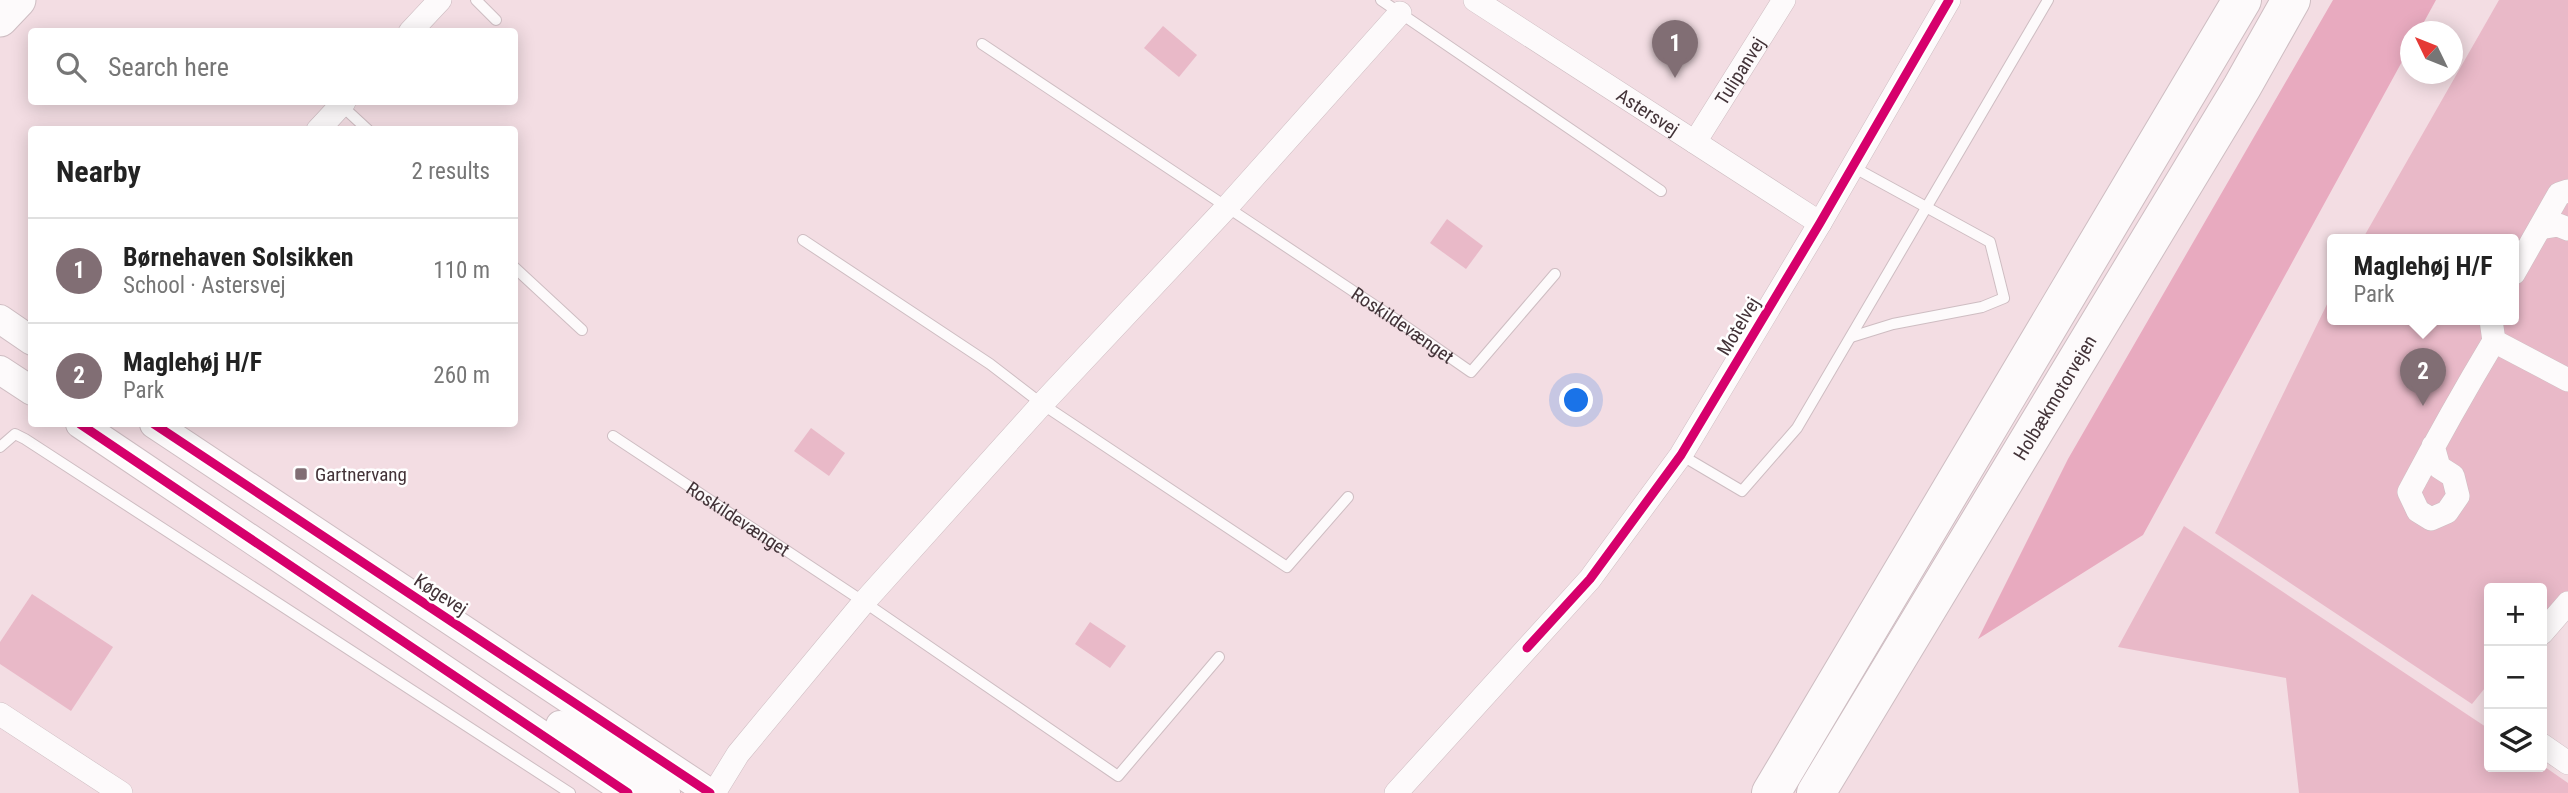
<!DOCTYPE html>
<html lang="en">
<head>
<meta charset="utf-8">
<style>
  :root { --surface:#fff; --page:#f6f6f6; --text:#222; --muted:#767676; --line:#e0e0e0; --accent:#816e74 }
  body { margin:0; font-family:"Roboto Condensed",sans-serif; background:var(--page); color:var(--text) }
  .controls { position:absolute; right:21px; bottom:21px; display:grid; overflow:hidden; border-radius:7px; box-shadow:0 4px 18px #0003 }
  .controls button { width:63px; height:63px; display:grid; place-items:center; padding:0; border:0; border-bottom:2px solid var(--line); background:var(--surface); color:var(--text); font:35px sans-serif }
  .compass { position:absolute; left:2400px; top:21px; width:63px; height:63px; border-radius:50%; background:var(--surface); box-shadow:0 4px 18px #0003; rotate:313deg }
  .you { position:absolute; left:1577px; top:401px; width:24px; height:24px; margin:-18px; border:5px solid #fff; border-radius:50%; background:#1a73e8; box-shadow:0 0 0 10px #1a73e833 }
  .badge { display:grid; place-items:center; width:46px; height:46px; border-radius:50%; background:var(--accent); color:#fff; font-size:23px; font-weight:700 }
  .pin { position:absolute; translate:-50% -58px; filter:drop-shadow(0 2px 4px #0008) }
  .pin::after { content:''; position:absolute; top:37px; width:24px; height:21px; background:inherit; clip-path:polygon(0 0,100% 0,50% 100%) }
  .popup { position:absolute; left:2327px; top:234px; width:192px; height:91px; box-sizing:border-box; display:grid; place-content:center; border-radius:7px; background:var(--surface); filter:drop-shadow(0 2px 5px #0005); font-size:23px; white-space:nowrap; color:var(--muted) }
  .popup b { font-size:26px; color:var(--text) }
  .popup::after { content:''; position:absolute; left:50%; top:100%; margin-left:-14px; border:14px solid transparent; border-top-color:var(--surface) }
  .list { margin:0; padding:0; list-style:none }
  h2 { display:flex; justify-content:space-between; align-items:center; height:91px; margin:0; padding:0 28px; font-size:30px }
  h2 small { font-size:23px; font-weight:400; color:var(--muted) }
  .list li { display:grid; grid-template-columns:46px 1fr auto; gap:21px; align-items:center; box-sizing:border-box; height:105px; padding:0 28px; border-top:2px solid var(--line) }
  .list b { display:block; font-size:26px; white-space:nowrap }
  .list p { margin:0; font-size:23px; white-space:nowrap; color:var(--muted) }
  .list em { font-size:23px; font-style:normal; color:var(--muted) }
  .icon { flex:none; width:38px; height:38px; fill:none; stroke:currentColor; stroke-width:2; stroke-linecap:round; stroke-linejoin:round }
  .map { position:relative; flex:none; width:2568px; height:793px; overflow:hidden }
  .search { position:absolute; background:var(--surface); box-shadow:0 4px 18px #0003; left:28px; top:28px; width:490px; height:77px; display:flex; align-items:center; gap:18px; box-sizing:border-box; padding:0 24px; border-radius:7px; color:var(--muted); font-size:26px }
  .panel { position:absolute; background:var(--surface); box-shadow:0 4px 18px #0003; left:28px; top:126px; width:490px; height:301px; border-radius:7px }
  .map>svg:first-child { display:block }
  .green { fill:#e9b9c8 }
  .forest { fill:#e8aabf }
  .lines { fill:none; stroke-linecap:round; stroke-linejoin:round }
  .service-casing { stroke:#cebdc2; stroke-width:12 }
  .minor-casing { stroke:#cebdc2; stroke-width:24 }
  .tertiary-casing { stroke:#cebdc2; stroke-width:30 }
  .primary-casing { stroke:#cebdc2; stroke-width:37 }
  .motorway-casing { stroke:#cebdc2; stroke-width:40 }
  .service { stroke:#fdfafb; stroke-width:10 }
  .minor { stroke:#fdfafb; stroke-width:23 }
  .tertiary { stroke:#fdfafb; stroke-width:28 }
  .primary { stroke:#fdfafb; stroke-width:35 }
  .motorway { stroke:#fdfafb; stroke-width:38 }
  .cycleway-casing { stroke:#fff; stroke-width:13 }
  .cycleway { stroke:#d6006c; stroke-width:9 }
  .poi-dot { fill:#816e74; stroke:#fff; stroke-width:2.5 }
  .labels { text-anchor:middle; stroke-width:5; stroke-linejoin:round; paint-order:stroke }
  .street-label { font-size:19px; fill:#433338; stroke:#fff }
  .poi-label { font-size:19px; fill:#433338; stroke:#fff; text-anchor:start }
</style>
</head>
<body>
<div class="map">
<svg width="2568" height="793" viewBox="0 0 2568 793">
  <rect width="100%" height="100%" fill="#f3dde3"/>
  <g class="green">
    <polygon points="2499,0 2568,0 2568,593 2542,623 2542,588 2489,588 2489,683 2472,704 2215,533 2332,294 2332,320 2514,320 2514,240 2362,240"/>
    <polygon points="1163,26 1197,55 1179,77 1144,48"/>
    <polygon points="1447,219 1483,246 1466,269 1430,243"/>
    <polygon points="811,428 845,453 829,476 794,451"/>
    <polygon points="2184,526 2489,729 2489,767 2542,767 2542,765 2568,783 2568,793 2299,793 2286,678 2118,647"/>
    <polygon points="32,594 113,647 71,711 0,664 0,642"/>
    <polygon points="1090,622 1126,646 1110,668 1075,644"/>
  </g>
  <polygon class="forest" points="2333,0 2436,0 2419,31 2410,32 2410,47 2143,535 1978,639 2068,459"/>
  <g class="lines">
    <defs>
      <g id="service">
        <polyline points="476,0 496,20"/>
        <polyline points="1381,0 1661,191"/>
        <path id="s1" d="M982,44L1395,319L1471,372L1555,274"/>
        <polyline points="341,105 368,130"/>
        <polyline points="803,240 990,364 1042,404 1287,567 1348,497"/>
        <polyline points="514,267 582,330"/>
        <polyline points="1851,337 1893,324 1982,307 2004,298 1990,242 1853,167"/>
        <path id="s2" d="M613,436L864,602L1118,776L1219,657"/>
        <polyline points="0,447 15,434 25,439 570,793"/>
        <polyline points="1681,455 1742,491 1797,428 2048,0"/>
      </g>
      <g id="minor">
        <path id="s3" d="M1475,0L1820,223"/>
        <polyline points="410,32 440,0"/>
        <polyline points="318,130 344,102"/>
        <path id="s4" d="M1695,142L1784,0"/>
        <polyline points="2540,228 2558,225 2568,229"/>
        <polyline points="2514,273 2559,194 2568,191"/>
        <polyline points="2491,320 2494,341 2568,380"/>
        <path d="M2433,446L2439,467L2453,476L2458,496L2447,512L2431,519L2418,511L2409,492C2436,441 2464,391 2494,341"/>
        <polyline points="2542,633 2568,603"/>
        <polyline points="0,714 121,793"/>
        <polyline points="2542,745 2568,763"/>
        <polyline points="714,793 738,754 864,602 1042,404 1227,207 1400,13"/>
        <polyline points="1396,793 1590,579 1681,455 1820,223 1949,0"/>
      </g>
      <g id="tertiary">
        <polyline points="0,319 32,341"/>
        <polyline points="0,370 32,391"/>
        <polyline points="80,424 628,793"/>
        <polyline points="154,424 710,793"/>
        <polyline points="560,725 666,793"/>
      </g>
      <polyline id="primary" points="0,19 18,0"/>
      <g id="motorway">
        <polyline points="1771,793 2242,0"/>
        <path id="s5" d="M1816,793L2242,87L2291,0"/>
      </g>
    </defs>
    <use href="#service" class="service-casing"/>
    <use href="#minor" class="minor-casing"/>
    <use href="#tertiary" class="tertiary-casing"/>
    <use href="#primary" class="primary-casing"/>
    <use href="#motorway" class="motorway-casing"/>
    <use href="#service" class="service"/>
    <use href="#minor" class="minor"/>
    <use href="#tertiary" class="tertiary"/>
    <use href="#primary" class="primary"/>
    <use href="#motorway" class="motorway"/>
    <defs>
      <g id="cycleway">
        <polyline points="80,424 628,793"/>
        <polyline points="154,424 710,793"/>
        <polyline points="1527,648 1590,579 1681,455 1820,223 1949,0"/>
      </g>
    </defs>
    <use href="#cycleway" class="cycleway-casing"/>
    <use href="#cycleway" class="cycleway"/>
  </g>
  <rect class="poi-dot" x="294" y="467" width="14" height="14" rx="3.5"/>
  <g class="labels">
    <g class="street-label">
      <text dy="7" stroke="none"><textPath href="#s4" startOffset="84">Tulipanvej</textPath></text>
      <text dy="7" stroke="none"><textPath href="#s3" startOffset="206">Astersvej</textPath></text>
      <text dy="7" stroke="none"><textPath href="#s1" startOffset="506">Roskildevænget</textPath></text>
      <text transform="translate(1738 326) rotate(-59)" y="7">Motelvej</text>
      <text dy="7" stroke="none"><textPath href="#s5" startOffset="462">Holbækmotorvejen</textPath></text>
      <text dy="7" stroke="none"><textPath href="#s2" startOffset="150">Roskildevænget</textPath></text>
      <text transform="translate(441 594) rotate(33)" y="7">Køgevej</text>
    </g>
    <g class="poi-label">
      <text x="315" y="481">Gartnervang</text>
    </g>
  </g>
</svg>
<div class="controls">
<button>+</button>
<button>−</button>
<button><svg class="icon" aria-label="layers" viewBox="0 0 24 24"><path d="M12 4l9 5-9 5-9-5zM3 14l9 5 9-5"/></svg></button>
</div>
<svg class="compass" viewBox="-18 -18 36 36"><path d="M0-13l5 13h-10z" fill="#e53935"/><path d="M0 13l5-13h-10z" fill="#767676"/></svg>
<div class="you"></div>
<div class="pin badge" style="left:1675px;top:78px">1</div>
<div class="pin badge" style="left:2423px;top:406px">2</div>
<div class="popup"><b>Maglehøj H/F</b>Park</div>
<div class="search"><svg class="icon" aria-label="search" viewBox="0 0 24 24"><circle cx="10" cy="10" r="6"/><path d="M15 15l6 6"/></svg>Search here</div>
<section class="panel">
<h2>Nearby<small>2 results</small></h2>
<ul class="list">
<li><span class="badge">1</span><div><b>Børnehaven Solsikken</b><p>School · Astersvej</p></div><em>110 m</em></li>
<li><span class="badge">2</span><div><b>Maglehøj H/F</b><p>Park</p></div><em>260 m</em></li>
</ul>
</section>
</div>
</body>
</html>
